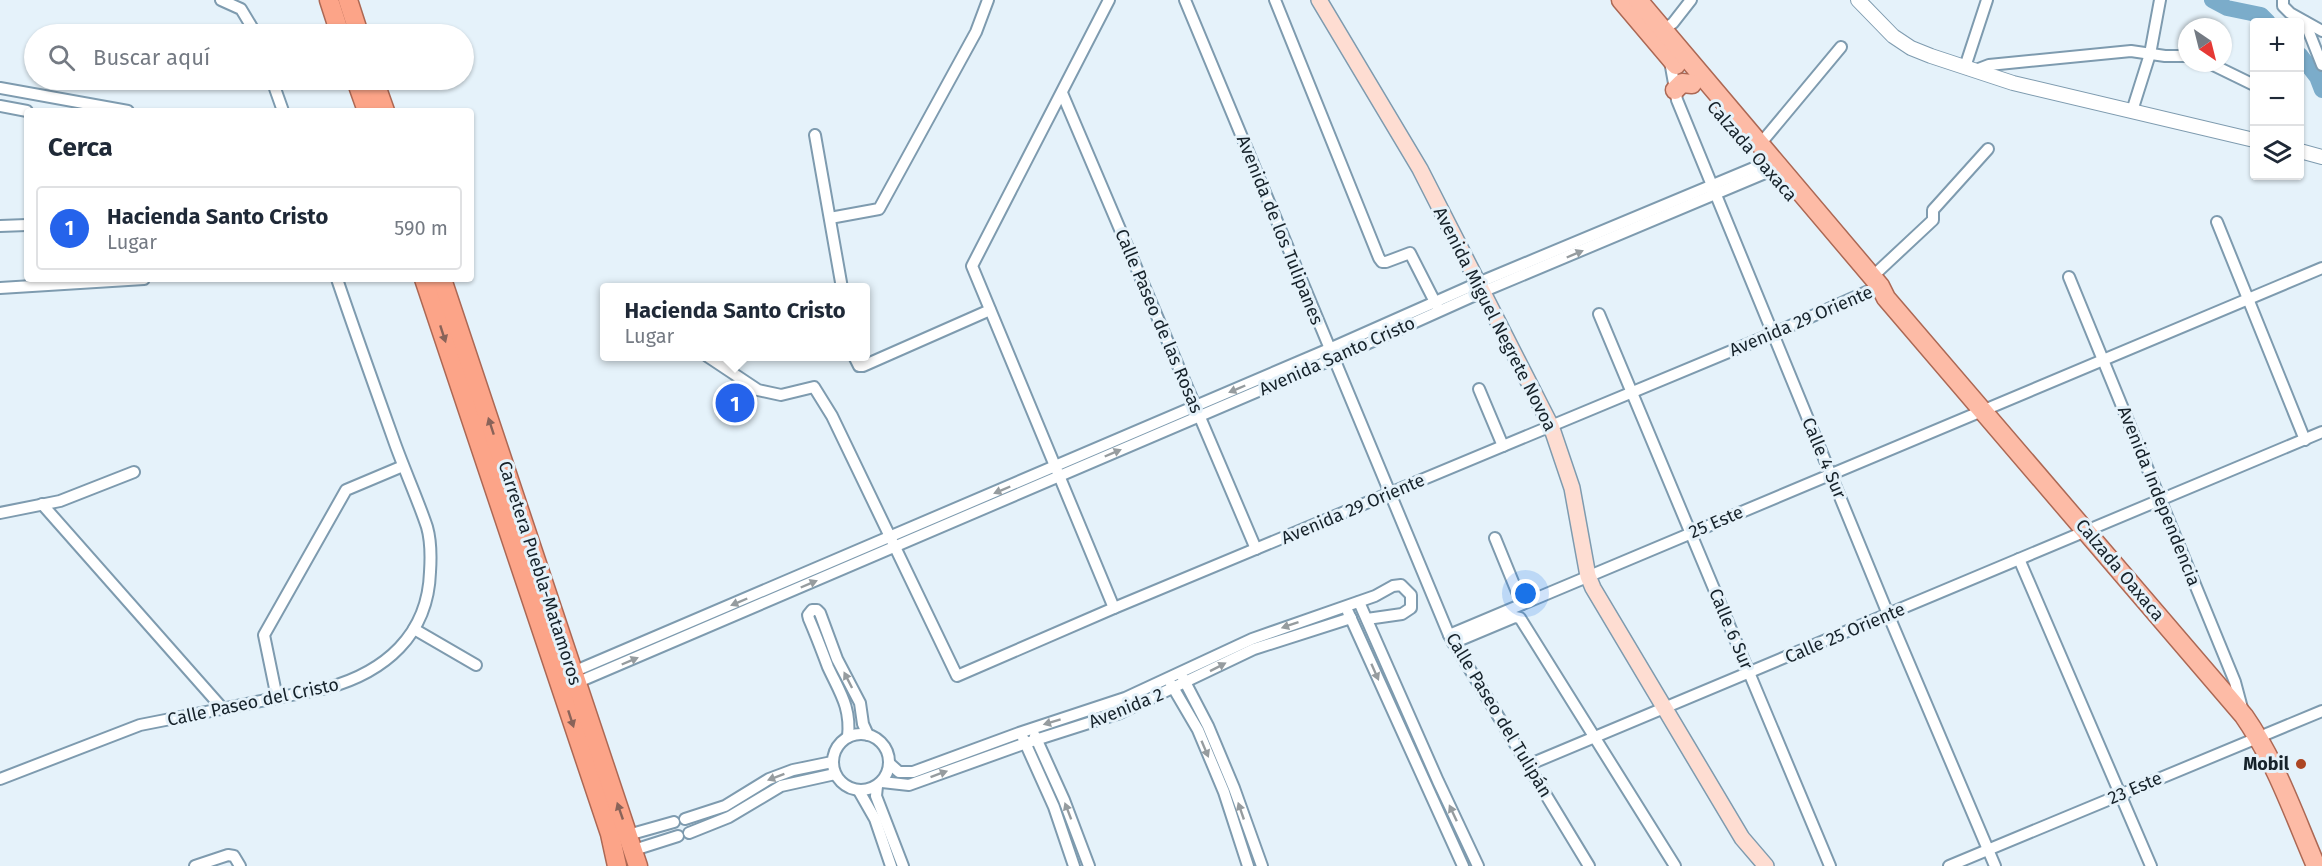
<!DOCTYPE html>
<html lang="es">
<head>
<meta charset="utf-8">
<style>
  :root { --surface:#fff; --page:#f6f6f7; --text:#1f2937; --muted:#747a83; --line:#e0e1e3; --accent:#2563eb }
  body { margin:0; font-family:"Fira Sans",sans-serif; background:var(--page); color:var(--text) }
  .controls { position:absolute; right:18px; top:18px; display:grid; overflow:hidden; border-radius:6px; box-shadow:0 2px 4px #0004 }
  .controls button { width:54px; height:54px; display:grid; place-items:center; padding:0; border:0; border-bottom:2px solid var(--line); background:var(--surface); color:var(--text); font:30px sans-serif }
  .compass { position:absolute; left:2178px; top:18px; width:54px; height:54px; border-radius:50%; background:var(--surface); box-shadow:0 2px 4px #0004; rotate:145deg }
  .you { position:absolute; left:1526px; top:594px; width:21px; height:21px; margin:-15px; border:4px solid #fff; border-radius:50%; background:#1a73e8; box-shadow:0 0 0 9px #1a73e833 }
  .badge { display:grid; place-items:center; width:39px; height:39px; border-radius:50%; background:var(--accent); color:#fff; font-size:20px; font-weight:700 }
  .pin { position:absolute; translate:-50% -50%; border:3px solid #fff; box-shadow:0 2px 6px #0006 }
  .popup { position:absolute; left:600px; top:283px; width:270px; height:78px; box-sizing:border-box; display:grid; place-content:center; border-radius:6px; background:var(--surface); filter:drop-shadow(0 2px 4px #0005); font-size:20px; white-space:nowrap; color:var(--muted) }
  .popup b { font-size:22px; color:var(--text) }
  .popup::after { content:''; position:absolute; left:50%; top:100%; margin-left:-12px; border:12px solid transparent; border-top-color:var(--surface) }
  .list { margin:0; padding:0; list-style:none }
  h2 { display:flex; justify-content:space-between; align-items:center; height:78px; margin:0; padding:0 24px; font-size:26px }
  h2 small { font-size:20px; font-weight:400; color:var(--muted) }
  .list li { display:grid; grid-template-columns:39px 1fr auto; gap:18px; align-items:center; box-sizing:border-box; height:84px; margin:0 12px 12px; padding:0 12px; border:2px solid var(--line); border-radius:6px }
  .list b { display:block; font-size:22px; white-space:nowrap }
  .list p { margin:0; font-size:20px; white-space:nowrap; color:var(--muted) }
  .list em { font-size:20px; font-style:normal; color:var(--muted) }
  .icon { flex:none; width:33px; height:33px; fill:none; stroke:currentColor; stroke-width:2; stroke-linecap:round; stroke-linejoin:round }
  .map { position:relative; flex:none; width:2322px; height:866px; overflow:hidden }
  .search { position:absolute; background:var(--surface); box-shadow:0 2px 4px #0004; left:24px; top:24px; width:450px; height:66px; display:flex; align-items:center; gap:15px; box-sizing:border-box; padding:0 21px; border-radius:33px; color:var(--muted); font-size:22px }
  .panel { position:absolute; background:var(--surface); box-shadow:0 2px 4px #0004; left:24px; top:108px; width:450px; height:174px; border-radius:6px }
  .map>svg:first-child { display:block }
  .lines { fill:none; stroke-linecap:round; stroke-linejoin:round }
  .river { stroke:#7bacca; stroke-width:16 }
  .minor-casing { stroke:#7e9baf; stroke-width:14 }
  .tertiary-casing { stroke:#7e9baf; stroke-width:16 }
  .secondary-casing { stroke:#7e9baf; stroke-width:18 }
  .primary-casing { stroke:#ac6854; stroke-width:21 }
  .trunk-casing { stroke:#ac6854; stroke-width:21 }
  .minor { stroke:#fff; stroke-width:10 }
  .tertiary { stroke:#fff; stroke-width:14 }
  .secondary { stroke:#feddd2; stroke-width:15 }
  .primary { stroke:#fdbba6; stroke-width:18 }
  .trunk { stroke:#fca488; stroke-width:18 }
  .oneway { fill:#969c9f }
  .oneway2 { fill:#896359 }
  .poi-dot { fill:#ad4623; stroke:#e5f2fa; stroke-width:2 }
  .labels { text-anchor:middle; stroke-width:6; stroke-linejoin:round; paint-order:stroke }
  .street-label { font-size:18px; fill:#16222a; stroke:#e5f2fa }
  .poi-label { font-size:18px; font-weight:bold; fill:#16222a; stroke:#e5f2fa; text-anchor:end }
</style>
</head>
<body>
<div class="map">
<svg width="2322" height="866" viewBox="0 0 2322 866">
  <rect width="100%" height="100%" fill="#e5f2fa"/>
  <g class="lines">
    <g class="river">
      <polyline points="2212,0 2227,8 2261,15 2268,22"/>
      <polyline points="2300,55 2317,77 2322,90"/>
    </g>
    <defs>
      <g id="minor">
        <polyline points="221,0 241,9 256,34"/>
        <polyline points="1109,0 972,266 1114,608"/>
        <polyline points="1185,0 1449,635 1589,866"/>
        <polyline points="1275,0 1379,258 1382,262 1386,262 1410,253 1437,306"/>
        <polyline points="2283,0 2283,6 2290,13 2322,31"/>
        <polyline points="2305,22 2322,65"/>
        <polyline points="1660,32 1673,23 1691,0"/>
        <polyline points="1670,61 1677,100 1888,614 1995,866"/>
        <polyline points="2209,63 2252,84"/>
        <polyline points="1965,67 1987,0"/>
        <polyline points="1976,70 1989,65 2131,51 2165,56 2187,56"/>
        <polyline points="272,80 283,111"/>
        <polyline points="0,88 128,111"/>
        <polyline points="1062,93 1256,549"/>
        <polyline points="0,106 27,111"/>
        <polyline points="2132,111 2150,54 2160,0"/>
        <polyline points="815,135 842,288"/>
        <polyline points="1761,143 1841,47"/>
        <polyline points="830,218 879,209 976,32 988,0"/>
        <polyline points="2217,222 2305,440"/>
        <polyline points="0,226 27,225"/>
        <polyline points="1872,277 1933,220 1933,210 1988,149"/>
        <polyline points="2069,277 2235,682 2242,708"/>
        <polyline points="0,288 144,279"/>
        <polyline points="1599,314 1830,866"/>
        <polyline points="707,356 758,390 781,395 814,387 832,416 957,676 1114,608 1772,334 1880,286"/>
        <polyline points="854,356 859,366 863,366 990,310"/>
        <polyline points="1479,389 1503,446"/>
        <polyline points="42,504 223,709"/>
        <polyline points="0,513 60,501 134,472"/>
        <polyline points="1495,538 1522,604"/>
        <polyline points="2019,559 2151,866"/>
        <polyline points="1359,602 1438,781 1478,866"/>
        <polyline points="1348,612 1463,866"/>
        <polyline points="414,629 476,665"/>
        <polyline points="1449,635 2322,268"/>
        <polyline points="1453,643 1515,617 1520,618 1675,866"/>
        <polyline points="573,672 1329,349 1478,283 1763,164"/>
        <polyline points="1183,678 1208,726 1234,788 1262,866"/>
        <polyline points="576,683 1333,359 1482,292 1770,171"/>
        <polyline points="1171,684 1198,730 1224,792 1248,866"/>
        <polyline points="277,698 264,635 346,490 403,466"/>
        <circle cx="861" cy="762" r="28"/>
        <polyline points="1035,736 1064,800 1089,866"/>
        <path d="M848,737C851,707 840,693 828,667C822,651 816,635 809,619L808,615L812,610H817L820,613L837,659L860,703L863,724L868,735"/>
        <polyline points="1023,738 1054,807 1074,866"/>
        <polyline points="890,764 899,772 913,772 1019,733 1125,698 1252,639 1375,596 1393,586 1401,585 1411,595 1411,608 1402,614 1367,619"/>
        <polyline points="1528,765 2322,432"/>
        <path d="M0,779L140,725L327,688C385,672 428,635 430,572C431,557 431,541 427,527C417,497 403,467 393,438C374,385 355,332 337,279"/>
        <polyline points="882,782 909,785 1026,743 1120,713 1254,649 1351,618"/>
        <polyline points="877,786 876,796 903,866"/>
        <polyline points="859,791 875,819 891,866"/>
        <polyline points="685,819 725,806 769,779 793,770 832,762"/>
        <polyline points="689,833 729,817 781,786 835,774"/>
        <polyline points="628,835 674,822"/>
        <polyline points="634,850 678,836"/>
        <polyline points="195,866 228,855 234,856 240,866"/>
        <polyline points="1949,866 2322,711"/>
      </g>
      <g id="tertiary">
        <polyline points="1858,0 1893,36 1911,48 1931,56 2013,83 2254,140"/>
        <polyline points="2300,151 2322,157"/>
      </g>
      <polyline id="secondary" points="1319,0 1420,169 1551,426 1572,488 1588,576 1593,588 1742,838 1766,866"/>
      <g id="primary">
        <polyline points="1621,0 1676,65"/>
        <path d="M1638,0L1880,286L1886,298L2244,716C2276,762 2294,815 2316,866"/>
        <polyline points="1675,90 1682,83 1692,84"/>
      </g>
      <g id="trunk">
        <polyline points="329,0 340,34"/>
        <polyline points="348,0 359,34"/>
        <polyline points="356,80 367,111"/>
        <polyline points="374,80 385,111"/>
        <polyline points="424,279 610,834 617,866"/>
        <polyline points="442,279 638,866"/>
      </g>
    </defs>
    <use href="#minor" class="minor-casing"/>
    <use href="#tertiary" class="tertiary-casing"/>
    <use href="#secondary" class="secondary-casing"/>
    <use href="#primary" class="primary-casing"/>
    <use href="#trunk" class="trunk-casing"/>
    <use href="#minor" class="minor"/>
    <use href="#tertiary" class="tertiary"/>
    <use href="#secondary" class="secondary"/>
    <use href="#primary" class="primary"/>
    <use href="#trunk" class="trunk"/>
  </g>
  <defs><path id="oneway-solid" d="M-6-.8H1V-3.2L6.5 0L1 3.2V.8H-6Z" transform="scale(1.5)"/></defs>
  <g class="oneway">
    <use href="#oneway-solid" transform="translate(1575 254) rotate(-23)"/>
    <use href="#oneway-solid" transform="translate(1237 389) rotate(157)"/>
    <use href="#oneway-solid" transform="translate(1113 453) rotate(-23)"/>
    <use href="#oneway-solid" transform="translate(1002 490) rotate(157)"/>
    <use href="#oneway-solid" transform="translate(809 584) rotate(-23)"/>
    <use href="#oneway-solid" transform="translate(739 602) rotate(157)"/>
    <use href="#oneway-solid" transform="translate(1290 625) rotate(161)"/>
    <use href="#oneway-solid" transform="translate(630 661) rotate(-23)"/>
    <use href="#oneway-solid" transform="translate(1218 667) rotate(-27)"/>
    <use href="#oneway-solid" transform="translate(1375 672) rotate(66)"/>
    <use href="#oneway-solid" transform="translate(848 680) rotate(-117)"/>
    <use href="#oneway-solid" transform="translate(1052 722) rotate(163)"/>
    <use href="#oneway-solid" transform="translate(1205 749) rotate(67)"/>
    <use href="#oneway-solid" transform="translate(939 774) rotate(-20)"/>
    <use href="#oneway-solid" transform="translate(776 777) rotate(159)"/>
    <use href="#oneway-solid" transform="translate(1068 811) rotate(-111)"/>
    <use href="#oneway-solid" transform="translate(1241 811) rotate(-109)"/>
    <use href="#oneway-solid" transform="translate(1453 813) rotate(-115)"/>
  </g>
  <g class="oneway2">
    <use href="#oneway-solid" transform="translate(443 334) rotate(72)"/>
    <use href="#oneway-solid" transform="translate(491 426) rotate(-108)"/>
    <use href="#oneway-solid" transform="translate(571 719) rotate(72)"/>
    <use href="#oneway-solid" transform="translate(620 811) rotate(-109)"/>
  </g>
  <circle class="poi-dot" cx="2301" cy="764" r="6"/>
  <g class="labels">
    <g class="street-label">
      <text transform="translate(1752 151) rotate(49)" y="6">Calzada Oaxaca</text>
      <text transform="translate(1280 230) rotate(68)" y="6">Avenida de los Tulipanes</text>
      <text transform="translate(1495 319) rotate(63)" y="6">Avenida Miguel Negrete Novoa</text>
      <text transform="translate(1159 321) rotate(67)" y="6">Calle Paseo de las Rosas</text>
      <text transform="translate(1801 321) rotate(-23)" y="6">Avenida 29 Oriente</text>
      <text transform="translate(1337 356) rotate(-24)" y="6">Avenida Santo Cristo</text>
      <text transform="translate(1824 458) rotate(67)" y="6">Calle 4 Sur</text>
      <text transform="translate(2159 496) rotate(68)" y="6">Avenida Independencia</text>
      <text transform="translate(1353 509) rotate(-23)" y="6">Avenida 29 Oriente</text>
      <text transform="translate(1716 522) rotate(-23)" y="6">25 Este</text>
      <text transform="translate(2120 570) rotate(50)" y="6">Calzada Oaxaca</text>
      <text transform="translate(540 573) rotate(72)" y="6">Carretera Puebla-Matamoros</text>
      <text transform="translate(1731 629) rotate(67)" y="6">Calle 6 Sur</text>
      <text transform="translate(1845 633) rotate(-23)" y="6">Calle 25 Oriente</text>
      <text transform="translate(253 702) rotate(-12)" y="6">Calle Paseo del Cristo</text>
      <text transform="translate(1126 708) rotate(-22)" y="6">Avenida 2</text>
      <text transform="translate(1499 715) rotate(59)" y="6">Calle Paseo del Tulipán</text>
      <text transform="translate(2135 788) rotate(-23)" y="6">23 Este</text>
    </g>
    <g class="poi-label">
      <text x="2289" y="770">Mobil</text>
    </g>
  </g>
</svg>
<div class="controls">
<button>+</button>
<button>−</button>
<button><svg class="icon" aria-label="layers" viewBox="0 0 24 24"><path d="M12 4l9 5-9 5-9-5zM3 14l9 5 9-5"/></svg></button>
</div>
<svg class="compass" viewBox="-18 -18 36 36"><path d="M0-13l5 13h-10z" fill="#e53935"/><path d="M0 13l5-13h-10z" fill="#747a83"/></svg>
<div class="you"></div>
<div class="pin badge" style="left:735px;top:403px">1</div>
<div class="popup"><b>Hacienda Santo Cristo</b>Lugar</div>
<div class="search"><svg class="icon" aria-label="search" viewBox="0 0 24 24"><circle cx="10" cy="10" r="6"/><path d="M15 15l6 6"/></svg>Buscar aquí</div>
<section class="panel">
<h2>Cerca<small></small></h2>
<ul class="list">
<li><span class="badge">1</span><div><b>Hacienda Santo Cristo</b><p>Lugar</p></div><em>590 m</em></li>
</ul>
</section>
</div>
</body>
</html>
